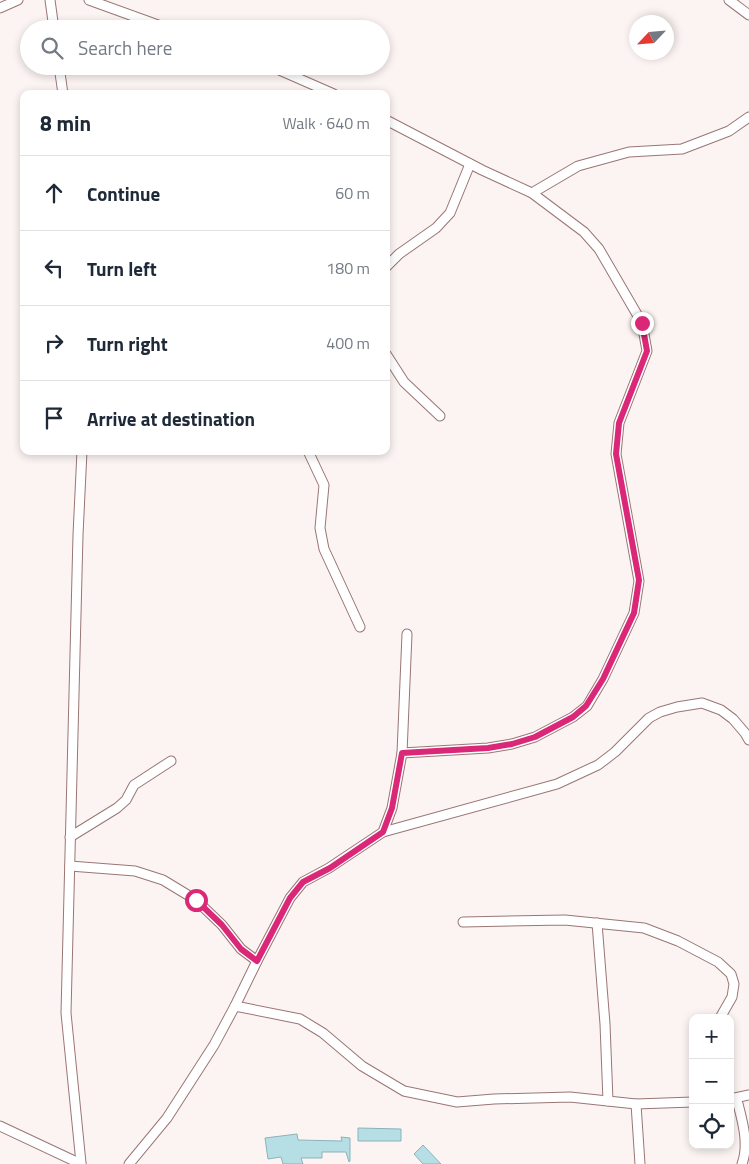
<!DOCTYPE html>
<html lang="en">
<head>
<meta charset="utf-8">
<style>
  :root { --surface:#fff; --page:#f2f2f3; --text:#1f2937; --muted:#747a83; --line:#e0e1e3 }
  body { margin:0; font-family:"Titillium Web",sans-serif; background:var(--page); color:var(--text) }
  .controls { position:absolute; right:15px; bottom:15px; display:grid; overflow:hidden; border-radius:10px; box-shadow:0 2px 8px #0003 }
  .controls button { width:45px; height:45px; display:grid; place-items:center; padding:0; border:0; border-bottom:1px solid var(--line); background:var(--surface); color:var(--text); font:25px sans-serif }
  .compass { position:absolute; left:629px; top:15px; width:45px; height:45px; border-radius:50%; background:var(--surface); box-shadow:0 2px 8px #0003; rotate:244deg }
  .stop { position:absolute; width:15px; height:15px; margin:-11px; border:4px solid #db2777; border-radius:50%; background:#fff }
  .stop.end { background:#db2777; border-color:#fff; box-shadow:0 1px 5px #0008 }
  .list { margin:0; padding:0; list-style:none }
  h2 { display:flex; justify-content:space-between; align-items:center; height:65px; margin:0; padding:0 20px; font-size:21px }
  h2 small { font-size:16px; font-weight:400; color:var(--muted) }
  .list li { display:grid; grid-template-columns:32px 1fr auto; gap:15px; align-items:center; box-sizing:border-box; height:75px; padding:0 20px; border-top:1px solid var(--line) }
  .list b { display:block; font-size:19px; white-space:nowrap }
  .list em { font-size:16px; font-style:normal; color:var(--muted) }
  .icon { flex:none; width:28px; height:28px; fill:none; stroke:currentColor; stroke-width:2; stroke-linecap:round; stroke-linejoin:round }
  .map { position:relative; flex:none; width:749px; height:1164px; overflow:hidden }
  .search { position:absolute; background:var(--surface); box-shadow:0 2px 8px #0003; left:20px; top:20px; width:370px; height:55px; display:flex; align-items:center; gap:12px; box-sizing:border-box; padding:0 18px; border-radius:28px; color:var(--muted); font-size:19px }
  .panel { position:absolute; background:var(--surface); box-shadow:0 2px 8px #0003; left:20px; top:90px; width:370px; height:365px; border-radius:10px }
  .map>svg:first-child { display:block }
  .building { fill:#b5dfe5; stroke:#8bb3b9 }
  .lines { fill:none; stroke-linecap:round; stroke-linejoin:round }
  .minor-casing { stroke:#997675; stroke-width:11 }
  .minor { stroke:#fff; stroke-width:9 }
  .route { stroke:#db2777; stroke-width:6 }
</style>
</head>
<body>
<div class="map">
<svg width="749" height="1164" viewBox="0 0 749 1164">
  <rect width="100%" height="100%" fill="#fcf4f3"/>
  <g class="building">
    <polygon points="358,1128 401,1129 401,1141 358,1141"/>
    <polygon points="297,1134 298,1140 342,1141 341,1137 350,1138 350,1161 349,1162 346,1152 322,1152 322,1158 301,1158 303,1164 283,1164 281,1157 268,1159 265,1138"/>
    <polygon points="423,1145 441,1164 423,1164 414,1154"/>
  </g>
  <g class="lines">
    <defs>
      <g id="minor">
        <polyline points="50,0 54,29"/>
        <polyline points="89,0 169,29"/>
        <polyline points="729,0 749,15"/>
        <polyline points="0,8 18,0"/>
        <polyline points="59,66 63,94"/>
        <polyline points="270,66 334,94"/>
        <polyline points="386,120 482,170 532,193 584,232 599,249 642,323 647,351 619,423 616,454 639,581 634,613 603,679 587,706 573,717 535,737 512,744 488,748 402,753"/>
        <polyline points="532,193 578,166 629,152 682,149 729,131 749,117"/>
        <polyline points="386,267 399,254 436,228 450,213 470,164"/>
        <polyline points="386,354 404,382 440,416"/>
        <polyline points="308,451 324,485 320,528 324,549 360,627"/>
        <polyline points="383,832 557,784 598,765 615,752 649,718 660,712 677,707 702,703 721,710 733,719 745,733 749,740"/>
        <polyline points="70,837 117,808 126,800 134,785 171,761"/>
        <polyline points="70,866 135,871 163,880 196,900 222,925 241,949 257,961"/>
        <polyline points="463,922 565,920 644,928 678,941 718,962 731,974 734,984 732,997 720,1018"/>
        <polyline points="597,923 605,1024 608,1101"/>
        <polyline points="235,1006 300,1019 323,1033 362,1066 404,1091 457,1102 494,1099 570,1097 636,1104 693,1102"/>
        <polyline points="730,1099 749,1095"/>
        <path d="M731,1099L738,1104C743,1123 749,1145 742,1164"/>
        <polyline points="636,1104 640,1164"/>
        <polyline points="0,1126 81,1164"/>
        <polyline points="81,1163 66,1013 78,535 82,451"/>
        <polyline points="129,1164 167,1118 214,1045 235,1006 257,961 290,898 303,882 329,868 383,832 392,808 402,753 407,634"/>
      </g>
    </defs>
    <use href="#minor" class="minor-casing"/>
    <use href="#minor" class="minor"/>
  </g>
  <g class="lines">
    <polyline class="route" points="196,900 222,925 241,949 257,961 290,898 303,882 330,868 383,832 392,808 402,753 488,748 512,744 535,737 573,717 586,706 603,679 634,613 639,580 616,454 619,423 647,351 642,323"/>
  </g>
</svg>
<div class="controls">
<button>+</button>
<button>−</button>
<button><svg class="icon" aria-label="locate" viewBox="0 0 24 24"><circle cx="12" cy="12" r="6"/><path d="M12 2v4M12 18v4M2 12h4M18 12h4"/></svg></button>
</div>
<svg class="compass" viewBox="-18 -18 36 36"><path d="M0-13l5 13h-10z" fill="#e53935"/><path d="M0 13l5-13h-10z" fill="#747a83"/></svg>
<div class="stop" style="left:196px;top:900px"></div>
<div class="stop end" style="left:642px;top:323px"></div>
<div class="search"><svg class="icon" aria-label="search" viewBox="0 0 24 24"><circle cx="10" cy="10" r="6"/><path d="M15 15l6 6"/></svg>Search here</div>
<section class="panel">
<h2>8 min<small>Walk · 640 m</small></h2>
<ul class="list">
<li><svg class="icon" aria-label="ahead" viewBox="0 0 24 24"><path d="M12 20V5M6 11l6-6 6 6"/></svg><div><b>Continue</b></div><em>60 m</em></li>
<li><svg class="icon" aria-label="left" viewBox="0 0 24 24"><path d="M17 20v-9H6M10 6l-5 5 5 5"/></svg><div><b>Turn left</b></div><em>180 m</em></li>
<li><svg class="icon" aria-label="right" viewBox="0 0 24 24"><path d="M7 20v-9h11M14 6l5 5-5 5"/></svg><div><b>Turn right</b></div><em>400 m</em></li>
<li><svg class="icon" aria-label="arrive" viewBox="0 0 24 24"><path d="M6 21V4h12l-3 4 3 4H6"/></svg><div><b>Arrive at destination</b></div></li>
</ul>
</section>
</div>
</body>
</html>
